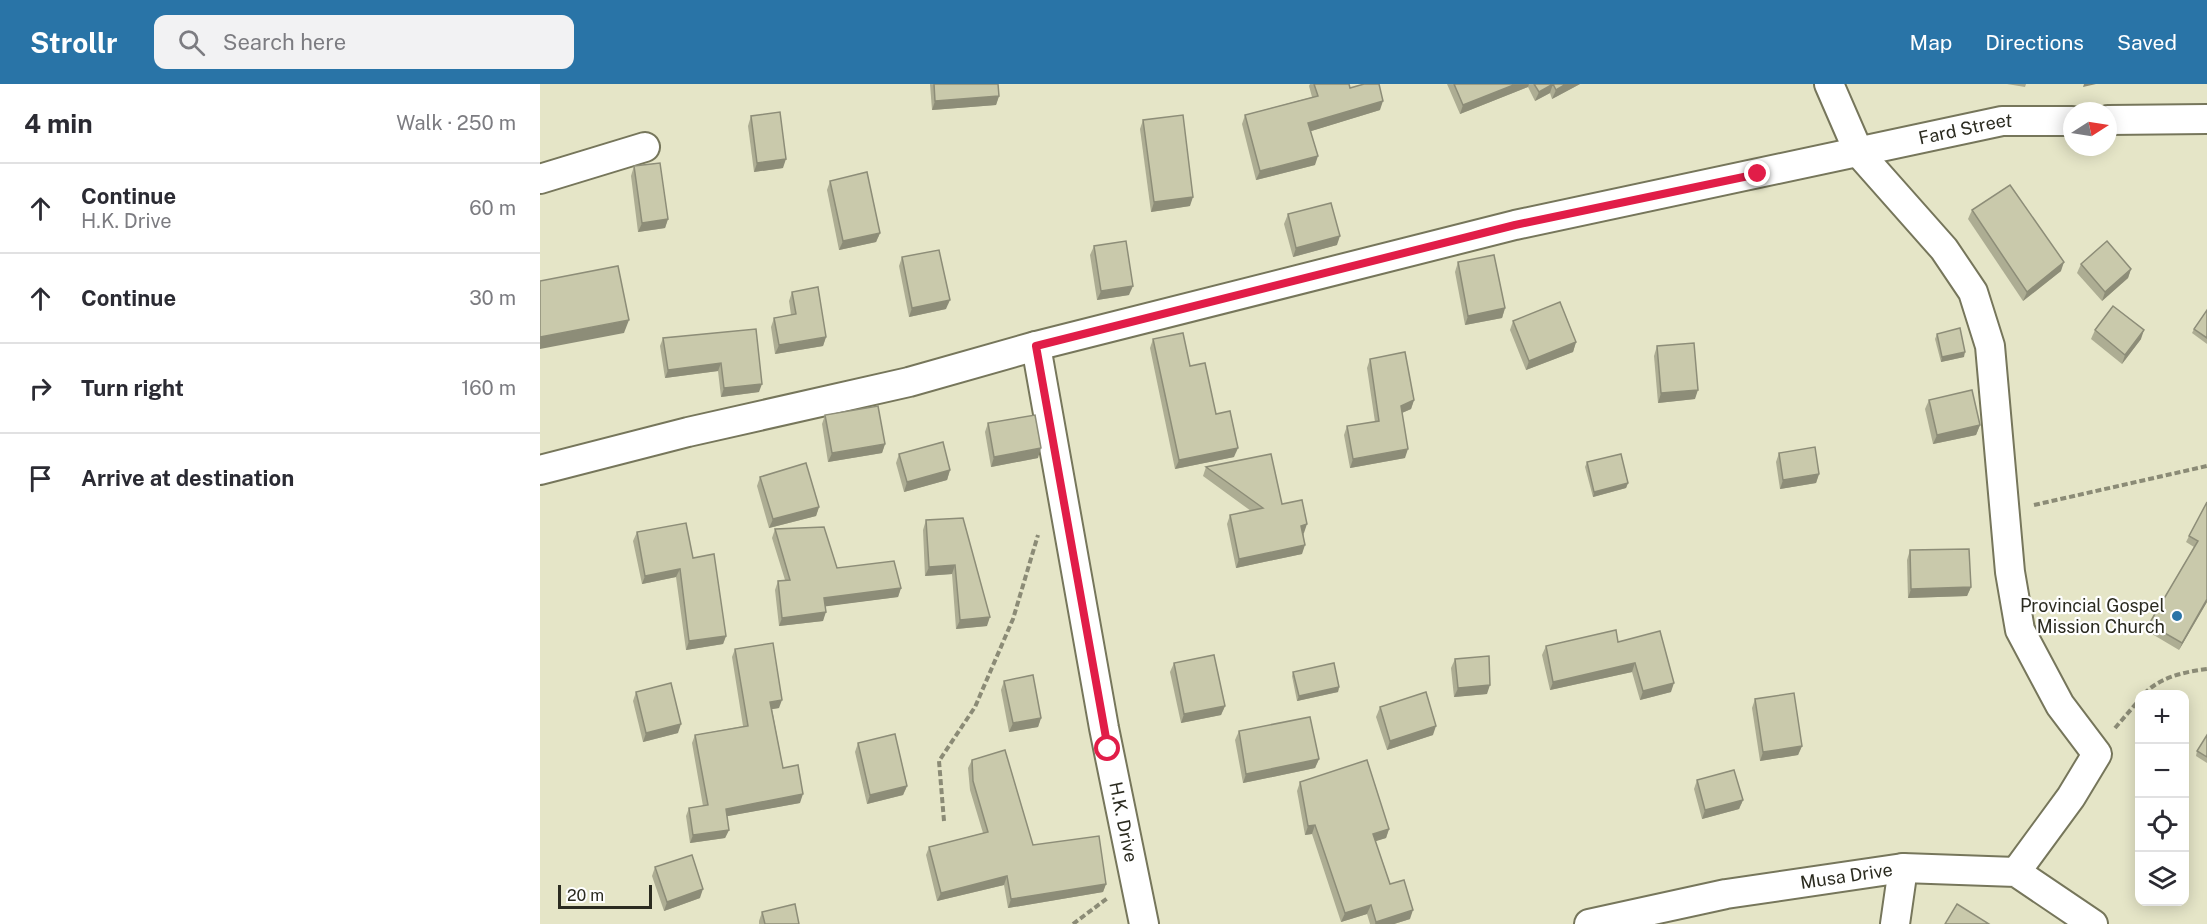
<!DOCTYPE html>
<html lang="en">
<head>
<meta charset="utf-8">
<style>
  :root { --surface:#fff; --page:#f2f2f3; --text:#2b2b33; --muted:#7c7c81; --line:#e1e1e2; --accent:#2974a7 }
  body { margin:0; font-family:"Public Sans",sans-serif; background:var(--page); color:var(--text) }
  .controls { position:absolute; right:18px; bottom:18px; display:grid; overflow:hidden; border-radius:12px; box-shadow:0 3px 15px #0003 }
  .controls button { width:54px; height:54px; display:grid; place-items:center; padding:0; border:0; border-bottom:2px solid var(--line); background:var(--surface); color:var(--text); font:30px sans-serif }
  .compass { position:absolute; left:1523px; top:18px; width:54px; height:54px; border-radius:50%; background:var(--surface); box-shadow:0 3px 15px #0003; rotate:78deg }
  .scale { position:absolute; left:18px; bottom:15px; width:94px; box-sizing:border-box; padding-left:6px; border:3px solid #2b2b20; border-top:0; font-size:16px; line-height:21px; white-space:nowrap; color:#2b2b20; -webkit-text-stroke:4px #fff; paint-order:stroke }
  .stop { position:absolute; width:18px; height:18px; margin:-14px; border:4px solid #e11d48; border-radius:50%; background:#fff }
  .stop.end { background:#e11d48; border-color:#fff; box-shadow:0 2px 6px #0008 }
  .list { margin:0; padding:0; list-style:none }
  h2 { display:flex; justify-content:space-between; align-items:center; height:78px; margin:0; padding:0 24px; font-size:26px }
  h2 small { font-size:20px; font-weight:400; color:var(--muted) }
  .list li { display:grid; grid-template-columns:39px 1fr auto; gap:18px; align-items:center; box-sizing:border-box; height:90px; padding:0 24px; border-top:2px solid var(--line) }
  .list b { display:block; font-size:22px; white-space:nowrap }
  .list p { margin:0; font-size:20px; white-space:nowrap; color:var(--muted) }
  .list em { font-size:20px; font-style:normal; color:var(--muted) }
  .icon { flex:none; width:33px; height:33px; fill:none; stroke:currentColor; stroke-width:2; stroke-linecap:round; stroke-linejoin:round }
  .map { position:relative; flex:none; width:1667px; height:840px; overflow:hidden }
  header { display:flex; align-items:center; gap:36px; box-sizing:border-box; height:84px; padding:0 30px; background:var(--accent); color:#fff }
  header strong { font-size:28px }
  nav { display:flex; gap:33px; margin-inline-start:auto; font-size:21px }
  .search { width:420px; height:54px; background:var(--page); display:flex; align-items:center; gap:15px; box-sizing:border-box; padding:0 21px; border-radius:12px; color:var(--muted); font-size:22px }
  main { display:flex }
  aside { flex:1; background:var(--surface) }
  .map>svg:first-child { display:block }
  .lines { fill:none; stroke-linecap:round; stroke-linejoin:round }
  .minor-casing { stroke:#76765b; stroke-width:32 }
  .path { stroke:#8b8b76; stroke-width:4; stroke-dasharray:6 3; stroke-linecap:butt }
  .minor { stroke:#fff; stroke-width:28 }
  .wall { fill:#adad93 }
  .shaded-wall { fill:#8d8d78 }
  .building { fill:#c9c9ab; stroke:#8d8d78; stroke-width:1.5 }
  .route { stroke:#e11d48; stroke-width:8 }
  .poi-dot { fill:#2974a7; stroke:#fff; stroke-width:2 }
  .labels { text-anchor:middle; stroke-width:4.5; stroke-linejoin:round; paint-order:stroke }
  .street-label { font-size:18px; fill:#2b2b20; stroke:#fff }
  .poi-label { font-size:18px; fill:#2b2b20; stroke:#fff; text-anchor:end }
</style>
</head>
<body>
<header>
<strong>Strollr</strong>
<div class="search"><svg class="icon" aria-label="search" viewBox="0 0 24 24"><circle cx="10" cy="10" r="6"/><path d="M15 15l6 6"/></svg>Search here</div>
<nav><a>Map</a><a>Directions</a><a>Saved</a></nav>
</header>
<main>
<aside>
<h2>4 min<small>Walk · 250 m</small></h2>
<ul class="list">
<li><svg class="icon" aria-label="ahead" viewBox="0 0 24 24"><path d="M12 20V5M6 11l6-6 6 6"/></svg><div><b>Continue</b><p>H.K. Drive</p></div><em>60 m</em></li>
<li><svg class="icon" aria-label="ahead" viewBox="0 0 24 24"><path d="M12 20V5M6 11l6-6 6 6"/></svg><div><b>Continue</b></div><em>30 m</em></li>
<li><svg class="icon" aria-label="right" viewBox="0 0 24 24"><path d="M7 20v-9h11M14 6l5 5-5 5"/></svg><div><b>Turn right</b></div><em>160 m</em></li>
<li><svg class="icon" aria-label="arrive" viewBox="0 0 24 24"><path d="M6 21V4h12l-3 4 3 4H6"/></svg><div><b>Arrive at destination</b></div></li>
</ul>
</aside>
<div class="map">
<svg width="1667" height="840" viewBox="0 0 1667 840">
  <rect width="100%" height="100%" fill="#e5e5c7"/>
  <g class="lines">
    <defs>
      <g id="minor">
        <polyline points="1289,0 1319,69 1404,165 1433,208 1450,262 1470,488 1480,546 1520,621 1557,670 1531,713 1476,788"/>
        <polyline points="1568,36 1667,35"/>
        <polyline points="0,95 105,63"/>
        <path id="s1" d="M496,262L564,644L604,840"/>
        <path id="s2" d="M0,386L148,348L369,298L496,262L975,141L1462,37H1532"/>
        <path id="s3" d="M1049,840L1186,810L1363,784L1476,788L1553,840"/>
        <polyline points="1355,840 1363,784"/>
      </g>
    </defs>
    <use href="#minor" class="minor-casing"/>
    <g class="path">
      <polyline points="1494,421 1667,382"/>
      <path d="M1604,610C1620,593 1644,588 1667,585"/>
      <polyline points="1575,644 1600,615"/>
      <polyline points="404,737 399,677 435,623 473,535 498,451"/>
      <polyline points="533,840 569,813"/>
    </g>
    <use href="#minor" class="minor"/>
  </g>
  <g class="wall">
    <polygon points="390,0 458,0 459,12 456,21 392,26"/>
    <polygon points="770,0 809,0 810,4 840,26 771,47 775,81 716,96 702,40 705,31 772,13 769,2"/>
    <polygon points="907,0 1040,0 1012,15 1010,9 995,17 988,3 920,30"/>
    <polygon points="1467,0 1486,0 1485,3"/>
    <polygon points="211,32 243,84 214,88 208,42"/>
    <polygon points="603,36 650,122 611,128 600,45"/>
    <polygon points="94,82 128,135 125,144 98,148 91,92"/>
    <polygon points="290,97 340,149 336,158 299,166 287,106"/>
    <polygon points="1432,126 1521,187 1483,217 1428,135"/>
    <polygon points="748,130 797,161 753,173 744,140"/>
    <polygon points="554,162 589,211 557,216 550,171"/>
    <polygon points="362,173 406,225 369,233 359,182"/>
    <polygon points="918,178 965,224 962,234 925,241 915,188"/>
    <polygon points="1541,180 1591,185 1588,194 1562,217 1537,189"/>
    <polygon points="252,208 286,253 283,262 235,270 231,243 234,234 251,231 249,217"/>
    <polygon points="1667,226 1667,260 1652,249 1654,245"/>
    <polygon points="973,237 1036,258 1033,268 986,286 970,246"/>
    <polygon points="216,245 219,308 181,313 178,287 125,294 120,262 123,254"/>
    <polygon points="1555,246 1601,255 1582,280 1551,255"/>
    <polygon points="1397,250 1424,273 1401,278 1395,255"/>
    <polygon points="613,255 650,282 676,330 694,373 635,385 610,264"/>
    <polygon points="1117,262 1155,315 1118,319 1114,272"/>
    <polygon points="830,275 874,316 871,325 862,329 865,374 810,384 804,351 807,342 835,338 827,284"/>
    <polygon points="1389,316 1440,341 1436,351 1393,360 1385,325"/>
    <polygon points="285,331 345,360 342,369 288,378 282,340"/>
    <polygon points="448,339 498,374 451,383 445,348"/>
    <polygon points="1239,369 1279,390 1276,399 1240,405 1236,378"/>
    <polygon points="359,370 410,386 407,396 364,408 356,379"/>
    <polygon points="1047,378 1088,399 1086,404 1053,413 1045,383"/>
    <polygon points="666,383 742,420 764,449 762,470 696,484 687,440 690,431 711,427 663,392"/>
    <polygon points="220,393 279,423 276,432 229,444 217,402"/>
    <polygon points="1667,418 1667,518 1639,566 1607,547 1609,540 1654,463 1646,458 1649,452"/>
    <polygon points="423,434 447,542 416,545 412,490 385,492 383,446 386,436"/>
    <polygon points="235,445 297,484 361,504 358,513 285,522 283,537 239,542 235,506 238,497 245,496 232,454"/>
    <polygon points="97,448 153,474 186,552 183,560 146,566 136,493 102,500 93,457"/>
    <polygon points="1370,466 1431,503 1427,512 1368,514 1367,476"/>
    <polygon points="1078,558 1131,608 1100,616 1092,588 1010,606 1002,571 1006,562"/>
    <polygon points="195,565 239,624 232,625 243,684 260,719 187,732 189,746 185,754 150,759 146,732 149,724 163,722 152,659 155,651 203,642 192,573"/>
    <polygon points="915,575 947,610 914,613 911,584"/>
    <polygon points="634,579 685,622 681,631 641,639 630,588"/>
    <polygon points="753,588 799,603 798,608 757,617 752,592"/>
    <polygon points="464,597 501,634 498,643 469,648 461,606"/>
    <polygon points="96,608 138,649 103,658 93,617"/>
    <polygon points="1215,615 1262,662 1258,671 1220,677 1212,624"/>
    <polygon points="840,623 893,651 847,666 836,633"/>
    <polygon points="699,647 779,675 775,684 703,699 695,656"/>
    <polygon points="1667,651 1667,679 1656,672 1657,667"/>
    <polygon points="318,659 367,702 363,711 327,720 315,668"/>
    <polygon points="432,676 493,761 566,800 563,808 468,824 464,801 397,817 386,771 389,763 443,749 430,706 428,684"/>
    <polygon points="1157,696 1203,716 1199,725 1162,735 1154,705"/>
    <polygon points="760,698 849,745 846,754 835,757 850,800 870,835 854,840 830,840 827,830 801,838 772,750 765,751 757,707"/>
    <polygon points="115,783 160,814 124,827 112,792"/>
    <polygon points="222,828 259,840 219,840 219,837"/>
  </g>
  <g class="shaded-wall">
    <polygon points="976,0 989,0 988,3 920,30 923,21"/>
    <polygon points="1013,0 1010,9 995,17 999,8"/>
    <polygon points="1026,0 1040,0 1012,15 1016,6"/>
    <polygon points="1544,0 1556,0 1543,3"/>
    <polygon points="459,12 456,21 392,26 395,17"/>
    <polygon points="843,17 840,26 765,49 768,39"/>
    <polygon points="778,72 775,81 716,96 720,87"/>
    <polygon points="246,75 243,84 214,88 217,79"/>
    <polygon points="653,113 650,122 611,128 614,118"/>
    <polygon points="128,135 125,144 98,148 102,139"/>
    <polygon points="340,149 336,158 299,166 303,157"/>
    <polygon points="800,152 797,161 753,173 756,164"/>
    <polygon points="1524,178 1521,187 1483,217 1487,208"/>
    <polygon points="1591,185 1588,194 1562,217 1565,208"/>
    <polygon points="593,202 589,211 557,216 561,207"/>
    <polygon points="410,216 406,225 369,233 372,224"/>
    <polygon points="965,224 962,234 925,241 928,232"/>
    <polygon points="89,236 84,249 0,265 0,253"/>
    <polygon points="1604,246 1601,255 1582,280 1585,271"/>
    <polygon points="286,253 283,262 235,270 239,261"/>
    <polygon points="1036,258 1033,268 986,286 989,277"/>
    <polygon points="1425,268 1424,273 1401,278 1402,273"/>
    <polygon points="181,279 178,287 125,294 128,286"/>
    <polygon points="222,300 219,308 181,313 184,304"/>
    <polygon points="1158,306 1155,315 1118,319 1121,309"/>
    <polygon points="874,316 871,325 857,331 861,322"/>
    <polygon points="1440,341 1436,351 1393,360 1397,351"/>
    <polygon points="345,360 342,369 288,378 292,369"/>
    <polygon points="501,364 498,374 451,383 454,373"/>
    <polygon points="698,364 694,373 635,385 639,376"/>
    <polygon points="868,365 865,374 810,384 813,375"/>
    <polygon points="410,386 407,396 364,408 367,398"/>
    <polygon points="1279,390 1276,399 1240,405 1243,396"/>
    <polygon points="1088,399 1086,404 1053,413 1054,408"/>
    <polygon points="279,423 276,432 229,444 233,435"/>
    <polygon points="767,440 764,449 758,451 761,442"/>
    <polygon points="765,461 762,470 696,484 699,475"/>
    <polygon points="415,481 412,490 385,492 389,483"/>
    <polygon points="140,485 136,493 102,500 105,492"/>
    <polygon points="1431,503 1427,512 1368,514 1371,505"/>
    <polygon points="361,504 358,513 281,523 284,514"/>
    <polygon points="1667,515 1667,518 1639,566 1642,559"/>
    <polygon points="286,528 283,537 239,542 242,534"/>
    <polygon points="450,533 447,542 416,545 420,536"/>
    <polygon points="186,552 183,560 146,566 149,557"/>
    <polygon points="1095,579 1092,588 1010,606 1013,598"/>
    <polygon points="1134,599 1131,608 1100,616 1103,607"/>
    <polygon points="950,601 947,610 914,613 918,604"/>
    <polygon points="799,603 798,608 757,617 759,612"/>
    <polygon points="242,616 239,624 227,626 230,618"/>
    <polygon points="685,622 681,631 641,639 644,630"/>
    <polygon points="501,634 498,643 469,648 473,639"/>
    <polygon points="141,640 138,649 103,658 106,649"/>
    <polygon points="896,642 893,651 847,666 850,657"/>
    <polygon points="1262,662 1258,671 1220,677 1223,668"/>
    <polygon points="779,675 775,684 703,699 706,690"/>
    <polygon points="367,702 363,711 327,720 330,711"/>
    <polygon points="263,710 260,719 183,733 186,725"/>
    <polygon points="1203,716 1199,725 1162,735 1165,726"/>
    <polygon points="775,741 772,750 765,751 768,742"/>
    <polygon points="849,745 846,754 830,759 833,750"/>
    <polygon points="189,746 185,754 150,759 153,751"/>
    <polygon points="467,792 464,801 397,817 401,809"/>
    <polygon points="566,800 563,808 468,824 471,815"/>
    <polygon points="163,805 160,814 124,827 127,818"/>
    <polygon points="831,821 827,830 801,838 805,829"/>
    <polygon points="873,826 870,835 854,840 835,840 836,838"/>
  </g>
  <g class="building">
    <polygon points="394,0 458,0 459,12 395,17"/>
    <polygon points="774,0 809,0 810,4 824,0 839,0 843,17 768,39 778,72 720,87 705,31 778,12"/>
    <polygon points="914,0 976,0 923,21"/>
    <polygon points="994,0 1026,0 1016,6 1013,0 999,8"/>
    <polygon points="240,28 246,75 217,79 211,32"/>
    <polygon points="643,31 653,113 614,118 603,36"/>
    <polygon points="120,79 128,135 102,139 94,82"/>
    <polygon points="327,88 340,149 303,157 290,97"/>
    <polygon points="1470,101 1524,178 1487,208 1432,126"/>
    <polygon points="791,119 800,152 756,164 748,130"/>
    <polygon points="586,157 593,202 561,207 554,162"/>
    <polygon points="1567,157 1591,185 1565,208 1541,180"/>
    <polygon points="399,166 410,216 372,224 362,173"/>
    <polygon points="954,171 965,224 928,232 918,178"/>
    <polygon points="78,182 89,236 0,253 0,197"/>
    <polygon points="278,203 286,253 239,261 234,234 256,230 252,208"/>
    <polygon points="1020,218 1036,258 989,277 973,237"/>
    <polygon points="1573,222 1604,246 1585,271 1555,246"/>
    <polygon points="1667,226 1667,254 1654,245"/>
    <polygon points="1420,244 1425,268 1402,273 1397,250"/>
    <polygon points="216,245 222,300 184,304 181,279 128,286 123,254"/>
    <polygon points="643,249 650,282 665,279 676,330 690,327 698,364 639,376 613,255"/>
    <polygon points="1154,259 1158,306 1121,309 1117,262"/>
    <polygon points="865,268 874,316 861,322 868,365 813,375 807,342 839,337 830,275"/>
    <polygon points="1432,306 1440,341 1397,351 1389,316"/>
    <polygon points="338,322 345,360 292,369 285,331"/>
    <polygon points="495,331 501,364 454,373 448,339"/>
    <polygon points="403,358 410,386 367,398 359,370"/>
    <polygon points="1275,363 1279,390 1243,396 1239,369"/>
    <polygon points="731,370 742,420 762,416 767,440 761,442 765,461 699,475 690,431 723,424 666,383"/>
    <polygon points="1081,370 1088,399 1054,408 1047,378"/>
    <polygon points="266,379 279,423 233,435 220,393"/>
    <polygon points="1667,418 1667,515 1642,559 1609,540 1658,457 1649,452"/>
    <polygon points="423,434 450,533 420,536 415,481 389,483 386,436"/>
    <polygon points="146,439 153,474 174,470 186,552 149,557 140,485 105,492 97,448"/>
    <polygon points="284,443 297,484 354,477 361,504 284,514 286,528 242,534 238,497 250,496 235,445"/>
    <polygon points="1429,465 1431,503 1371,505 1370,466"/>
    <polygon points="1076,546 1078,558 1120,547 1134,599 1103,607 1095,579 1013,598 1006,562"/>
    <polygon points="233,559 242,616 230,618 243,684 258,681 263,710 186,725 189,746 153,751 149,724 168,721 155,651 208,642 195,565"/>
    <polygon points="674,571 685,622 644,630 634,579"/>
    <polygon points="949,572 950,601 918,604 915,575"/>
    <polygon points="794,579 799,603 759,612 753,588"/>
    <polygon points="493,591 501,634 473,639 464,597"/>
    <polygon points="131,599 141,640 106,649 96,608"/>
    <polygon points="886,608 896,642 850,657 840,623"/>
    <polygon points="1254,609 1262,662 1223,668 1215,615"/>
    <polygon points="770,633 779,675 706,690 699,647"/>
    <polygon points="355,650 367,702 330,711 318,659"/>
    <polygon points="1667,651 1667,673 1657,667"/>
    <polygon points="465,666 493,761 559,752 566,800 471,815 467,792 401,809 389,763 448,748 433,697 432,676"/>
    <polygon points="827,676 849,745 833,750 850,800 864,796 873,826 836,838 831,821 805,829 775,741 768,742 760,698"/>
    <polygon points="1194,686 1203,716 1165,726 1157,696"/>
    <polygon points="152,771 163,805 127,818 115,783"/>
    <polygon points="255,820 259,840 225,840 222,828"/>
    <polygon points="1417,820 1449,840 1405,840"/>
  </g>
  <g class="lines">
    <polyline class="route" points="568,665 496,262 975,141 1218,90"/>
  </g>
  <circle class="poi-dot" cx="1637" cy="532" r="6"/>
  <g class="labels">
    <g class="street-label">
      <text dy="6" stroke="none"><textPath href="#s2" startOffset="1466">Fard Street</textPath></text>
      <text dy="6" stroke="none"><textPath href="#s1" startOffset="484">H.K. Drive</textPath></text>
      <text dy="6" stroke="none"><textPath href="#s3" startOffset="262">Musa Drive</textPath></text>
    </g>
    <g class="poi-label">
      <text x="1625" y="528">Provincial Gospel<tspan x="1625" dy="21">Mission Church</tspan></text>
    </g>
  </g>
</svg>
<div class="controls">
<button>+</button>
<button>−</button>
<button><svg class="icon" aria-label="locate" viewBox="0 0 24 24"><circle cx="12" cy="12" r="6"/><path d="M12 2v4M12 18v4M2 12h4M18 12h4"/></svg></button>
<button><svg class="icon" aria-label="layers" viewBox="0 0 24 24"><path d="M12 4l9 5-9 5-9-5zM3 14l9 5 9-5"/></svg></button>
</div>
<svg class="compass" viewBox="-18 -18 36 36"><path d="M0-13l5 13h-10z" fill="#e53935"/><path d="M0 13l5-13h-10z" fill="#7c7c81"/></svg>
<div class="scale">20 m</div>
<div class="stop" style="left:568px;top:665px"></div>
<div class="stop end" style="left:1218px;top:90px"></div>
</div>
</main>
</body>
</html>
